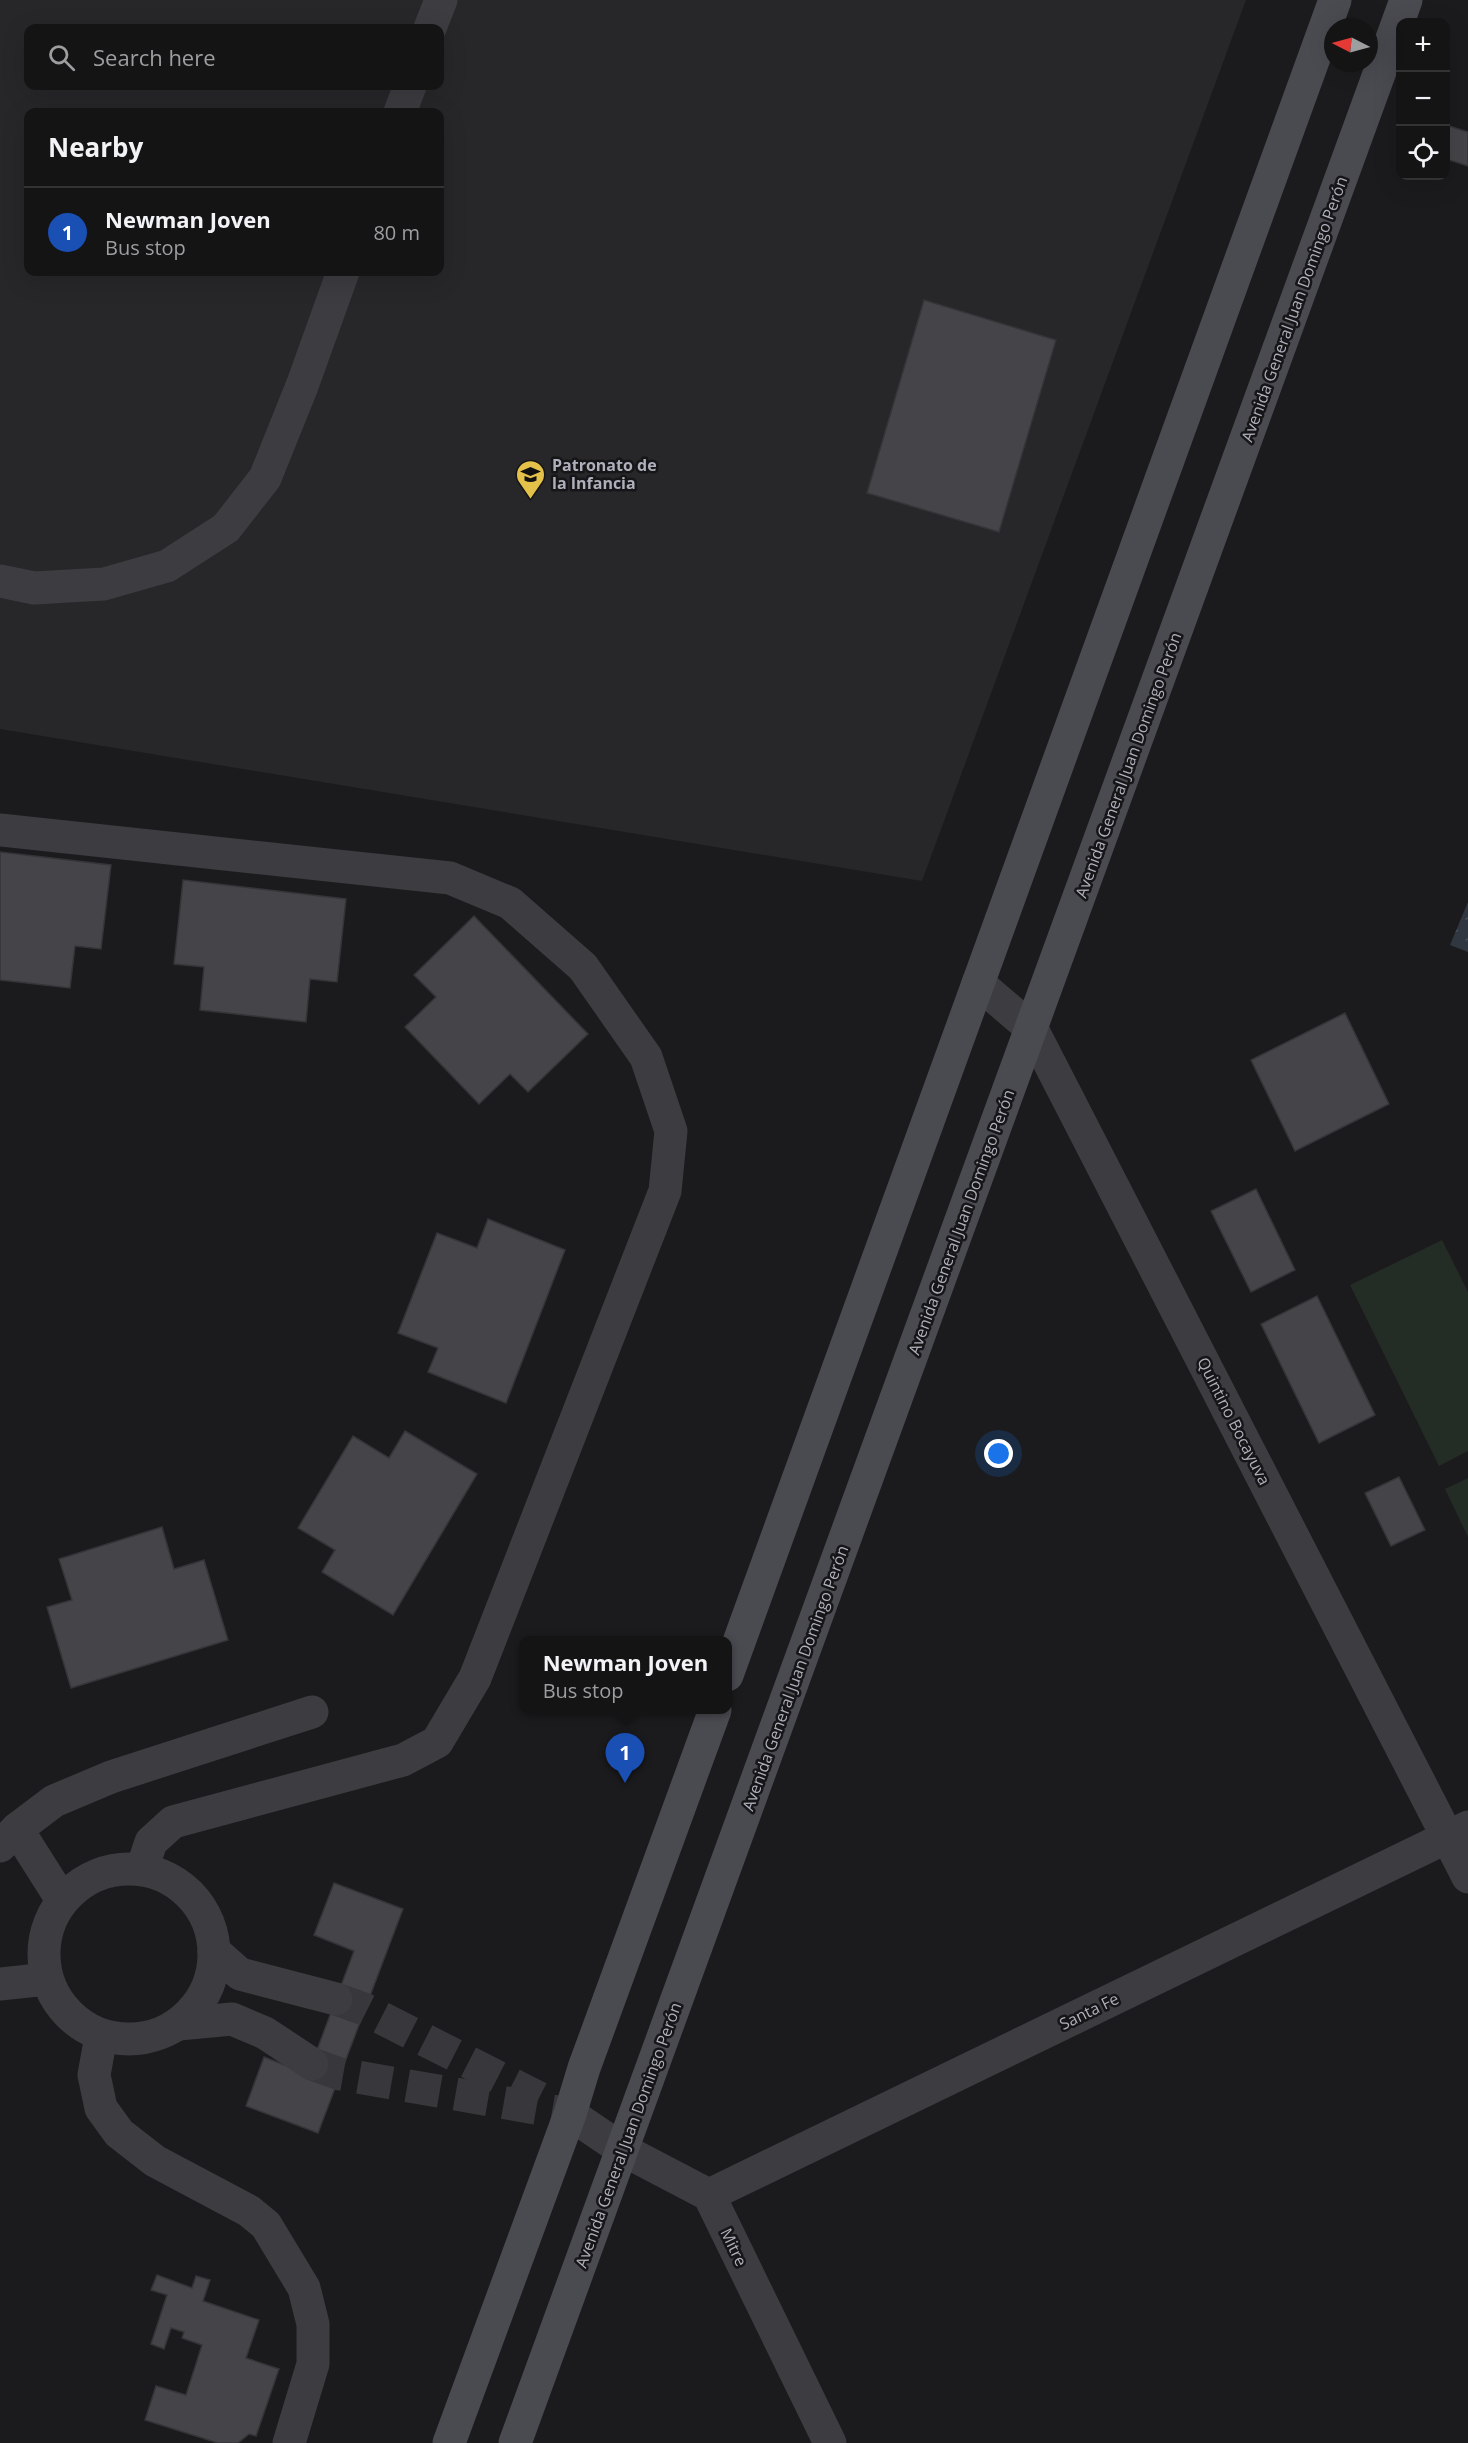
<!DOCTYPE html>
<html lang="en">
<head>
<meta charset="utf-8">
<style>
  :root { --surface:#141415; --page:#212122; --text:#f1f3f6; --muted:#9d9ea0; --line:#333334; --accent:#0b8043 }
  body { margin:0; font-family:"Open Sans",sans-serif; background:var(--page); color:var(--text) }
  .controls { position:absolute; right:18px; top:18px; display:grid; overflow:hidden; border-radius:12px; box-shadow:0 6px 24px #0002 }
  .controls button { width:54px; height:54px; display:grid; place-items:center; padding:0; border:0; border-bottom:2px solid var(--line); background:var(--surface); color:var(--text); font:30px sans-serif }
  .compass { position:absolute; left:1324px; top:18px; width:54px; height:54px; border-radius:50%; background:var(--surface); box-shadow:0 6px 24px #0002; rotate:276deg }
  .you { position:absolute; left:999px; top:1454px; width:21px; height:21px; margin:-15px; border:4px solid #fff; border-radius:50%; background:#1a73e8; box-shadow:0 0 0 9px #1a73e833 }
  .badge { display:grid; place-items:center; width:39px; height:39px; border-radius:50%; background:var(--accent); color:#fff; font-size:20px; font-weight:700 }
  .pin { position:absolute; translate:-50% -50px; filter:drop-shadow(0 2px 3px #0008) }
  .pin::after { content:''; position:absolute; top:32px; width:21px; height:18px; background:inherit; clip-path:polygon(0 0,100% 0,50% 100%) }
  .popup { position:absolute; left:519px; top:1636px; width:213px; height:78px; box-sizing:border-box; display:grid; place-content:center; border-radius:12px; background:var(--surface); filter:drop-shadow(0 2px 4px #0005); font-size:20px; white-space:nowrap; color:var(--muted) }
  .popup b { font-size:22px; color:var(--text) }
  .popup::after { content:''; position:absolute; left:50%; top:100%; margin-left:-12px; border:12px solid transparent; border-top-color:var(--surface) }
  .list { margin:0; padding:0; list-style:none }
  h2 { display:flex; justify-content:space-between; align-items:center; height:78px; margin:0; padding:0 24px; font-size:26px }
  h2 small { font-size:20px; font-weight:400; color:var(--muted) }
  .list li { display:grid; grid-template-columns:39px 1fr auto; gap:18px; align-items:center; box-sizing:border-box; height:90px; padding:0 24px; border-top:2px solid var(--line) }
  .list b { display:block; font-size:22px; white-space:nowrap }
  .list p { margin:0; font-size:20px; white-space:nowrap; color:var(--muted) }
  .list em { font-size:20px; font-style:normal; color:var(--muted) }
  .icon { flex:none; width:33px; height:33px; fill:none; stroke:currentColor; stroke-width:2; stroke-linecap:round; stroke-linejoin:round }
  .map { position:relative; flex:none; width:1468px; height:2443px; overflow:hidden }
  .search { position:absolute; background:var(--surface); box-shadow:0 6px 24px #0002; left:24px; top:24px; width:420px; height:66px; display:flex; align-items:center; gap:15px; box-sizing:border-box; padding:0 21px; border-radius:12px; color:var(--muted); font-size:22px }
  .panel { position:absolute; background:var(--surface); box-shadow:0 6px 24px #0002; left:24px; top:108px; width:420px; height:168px; border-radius:12px }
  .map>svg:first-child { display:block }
  .built { fill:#272629; fill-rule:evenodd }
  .park { fill:#242c26 }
  .water { fill:url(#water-ripples) }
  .building { fill:#454549; stroke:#353438; stroke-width:1.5 }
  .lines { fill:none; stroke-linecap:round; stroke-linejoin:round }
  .minor-tunnel { stroke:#38383c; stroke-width:33; stroke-dasharray:33 16; stroke-linecap:butt }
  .minor { stroke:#3c3c41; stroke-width:33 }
  .secondary { stroke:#4a4b51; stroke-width:33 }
  .labels { text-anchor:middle; stroke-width:5; stroke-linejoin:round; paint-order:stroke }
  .street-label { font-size:16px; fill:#aeb0bb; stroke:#161517 }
  .poi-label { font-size:16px; font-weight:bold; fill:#aeb0bb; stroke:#161517; text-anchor:start }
</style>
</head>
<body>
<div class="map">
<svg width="1468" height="2443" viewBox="0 0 1468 2443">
  <defs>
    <pattern id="water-ripples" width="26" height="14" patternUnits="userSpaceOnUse" patternTransform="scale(1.5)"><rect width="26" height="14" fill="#313740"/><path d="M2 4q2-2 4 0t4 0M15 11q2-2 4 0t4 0" fill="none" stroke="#4c515a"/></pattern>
  </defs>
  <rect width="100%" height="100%" fill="#1b1a1c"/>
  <path class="built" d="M0,0H1246L922,881L0,729ZM28,28H440V86H28ZM28,112H440V272H28Z"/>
  <g class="park">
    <polygon points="1442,1240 1468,1292 1468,1451 1439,1466 1350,1285"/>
    <polygon points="1468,1478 1468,1537 1445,1489"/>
  </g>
  <polygon class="water" points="1468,902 1468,952 1450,945"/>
  <g class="building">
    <polygon points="1446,125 1468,132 1468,166 1446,159"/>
    <polygon points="924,300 1056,340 999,532 867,493"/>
    <polygon points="0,852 111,865 101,949 75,946 70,988 0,980"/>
    <polygon points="183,880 346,899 337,982 310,979 306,1022 200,1010 204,967 174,964"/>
    <polygon points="474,916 588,1034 528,1092 510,1074 479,1104 405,1027 436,997 414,975"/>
    <polygon points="1345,1013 1389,1104 1295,1151 1251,1060"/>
    <polygon points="1256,1189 1295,1270 1251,1292 1211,1211"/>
    <polygon points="488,1219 565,1250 506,1403 428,1372 438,1348 398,1333 437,1233 477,1248"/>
    <polygon points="1317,1296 1375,1415 1319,1443 1261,1324"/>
    <polygon points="405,1431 477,1474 393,1615 322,1572 335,1550 298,1528 353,1436 389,1458"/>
    <polygon points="1399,1477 1425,1530 1391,1546 1365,1493"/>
    <polygon points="162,1527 174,1569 204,1560 228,1640 71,1688 47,1607 72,1600 59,1559"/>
    <polygon points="334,1883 403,1909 318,2133 246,2106 264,2057 308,2074 354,1951 314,1935"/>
    <polygon points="157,2275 192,2288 196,2276 210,2280 203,2301 259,2320 246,2358 279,2369 256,2436 249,2434 238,2443 218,2443 145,2420 156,2386 186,2395 202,2345 182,2338 184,2332 171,2328 164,2349 151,2344 167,2295 151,2290"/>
  </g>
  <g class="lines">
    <g class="minor-tunnel">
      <polyline points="336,1999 364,2009 539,2098"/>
      <polyline points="312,2064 340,2074 570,2114"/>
    </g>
    <g class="minor">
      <polyline points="430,28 441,0"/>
      <polyline points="400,112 410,86"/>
      <polyline points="0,581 34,588 104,584 167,566 226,528 265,478 302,386 343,272"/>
      <polyline points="0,830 450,878 510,903 583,967 646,1057 671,1131 665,1191 475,1678 437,1742 403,1760 173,1822 151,1842 142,1869"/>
      <polyline points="978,983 1032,1029 1468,1877"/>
      <polyline points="17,1829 62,1900"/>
      <polyline points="0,1846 17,1829 54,1801 111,1777 312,1712"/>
      <circle cx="129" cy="1954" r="85"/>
      <polyline points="214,1951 240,1974 336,1999"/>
      <polyline points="0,1984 47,1979"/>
      <polyline points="179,2024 232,2019 265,2033 312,2064"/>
      <polyline points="101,2036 94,2075 101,2108 119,2133 155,2161 249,2211 266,2225 304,2288 313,2324 313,2364 289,2443"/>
      <polyline points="570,2114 623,2150 709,2195 830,2443"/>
      <polyline points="709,2195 1468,1827"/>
    </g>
    <g class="secondary">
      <polyline points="727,1675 1335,0"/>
      <polyline points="449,2443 570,2114 584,2068 715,1710"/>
      <polyline points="515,2443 1406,0"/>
    </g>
  </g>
  <defs>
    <symbol id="school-pin" viewBox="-11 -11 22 30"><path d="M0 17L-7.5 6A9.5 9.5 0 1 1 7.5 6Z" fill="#e4c24a" stroke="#161517"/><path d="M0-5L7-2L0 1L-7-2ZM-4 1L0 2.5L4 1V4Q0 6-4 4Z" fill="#111"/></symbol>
  </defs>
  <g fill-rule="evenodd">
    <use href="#school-pin" x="514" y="458" width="33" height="45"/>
  </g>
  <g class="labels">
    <g class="street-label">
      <text transform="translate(1294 309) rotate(-70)" y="6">Avenida General Juan Domingo Perón</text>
      <text transform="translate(1128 765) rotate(-70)" y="6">Avenida General Juan Domingo Perón</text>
      <text transform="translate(961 1222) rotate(-70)" y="6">Avenida General Juan Domingo Perón</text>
      <text transform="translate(1234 1421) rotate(63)" y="6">Quintino Bocayuva</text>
      <text transform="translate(795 1678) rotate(-70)" y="6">Avenida General Juan Domingo Perón</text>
      <text transform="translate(1089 2011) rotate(-26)" y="6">Santa Fe</text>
      <text transform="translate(628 2135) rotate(-70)" y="6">Avenida General Juan Domingo Perón</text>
      <text transform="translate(734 2247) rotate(64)" y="6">Mitre</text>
    </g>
    <g class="poi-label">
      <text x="552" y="471">Patronato de<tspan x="552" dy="18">la Infancia</tspan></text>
    </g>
  </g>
</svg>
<div class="controls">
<button>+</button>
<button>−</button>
<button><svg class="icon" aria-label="locate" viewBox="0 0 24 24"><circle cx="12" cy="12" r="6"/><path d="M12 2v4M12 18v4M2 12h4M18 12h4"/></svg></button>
</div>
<svg class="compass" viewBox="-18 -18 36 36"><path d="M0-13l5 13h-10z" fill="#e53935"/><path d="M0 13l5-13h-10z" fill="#9d9ea0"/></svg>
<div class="you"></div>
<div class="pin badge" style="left:625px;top:1783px;background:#1a4fb4">1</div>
<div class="popup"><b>Newman Joven</b>Bus stop</div>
<div class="search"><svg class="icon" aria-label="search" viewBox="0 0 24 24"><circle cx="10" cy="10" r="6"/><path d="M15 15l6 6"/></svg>Search here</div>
<section class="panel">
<h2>Nearby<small></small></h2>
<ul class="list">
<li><span class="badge" style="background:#1a4fb4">1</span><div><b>Newman Joven</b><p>Bus stop</p></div><em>80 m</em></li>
</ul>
</section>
</div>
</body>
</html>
